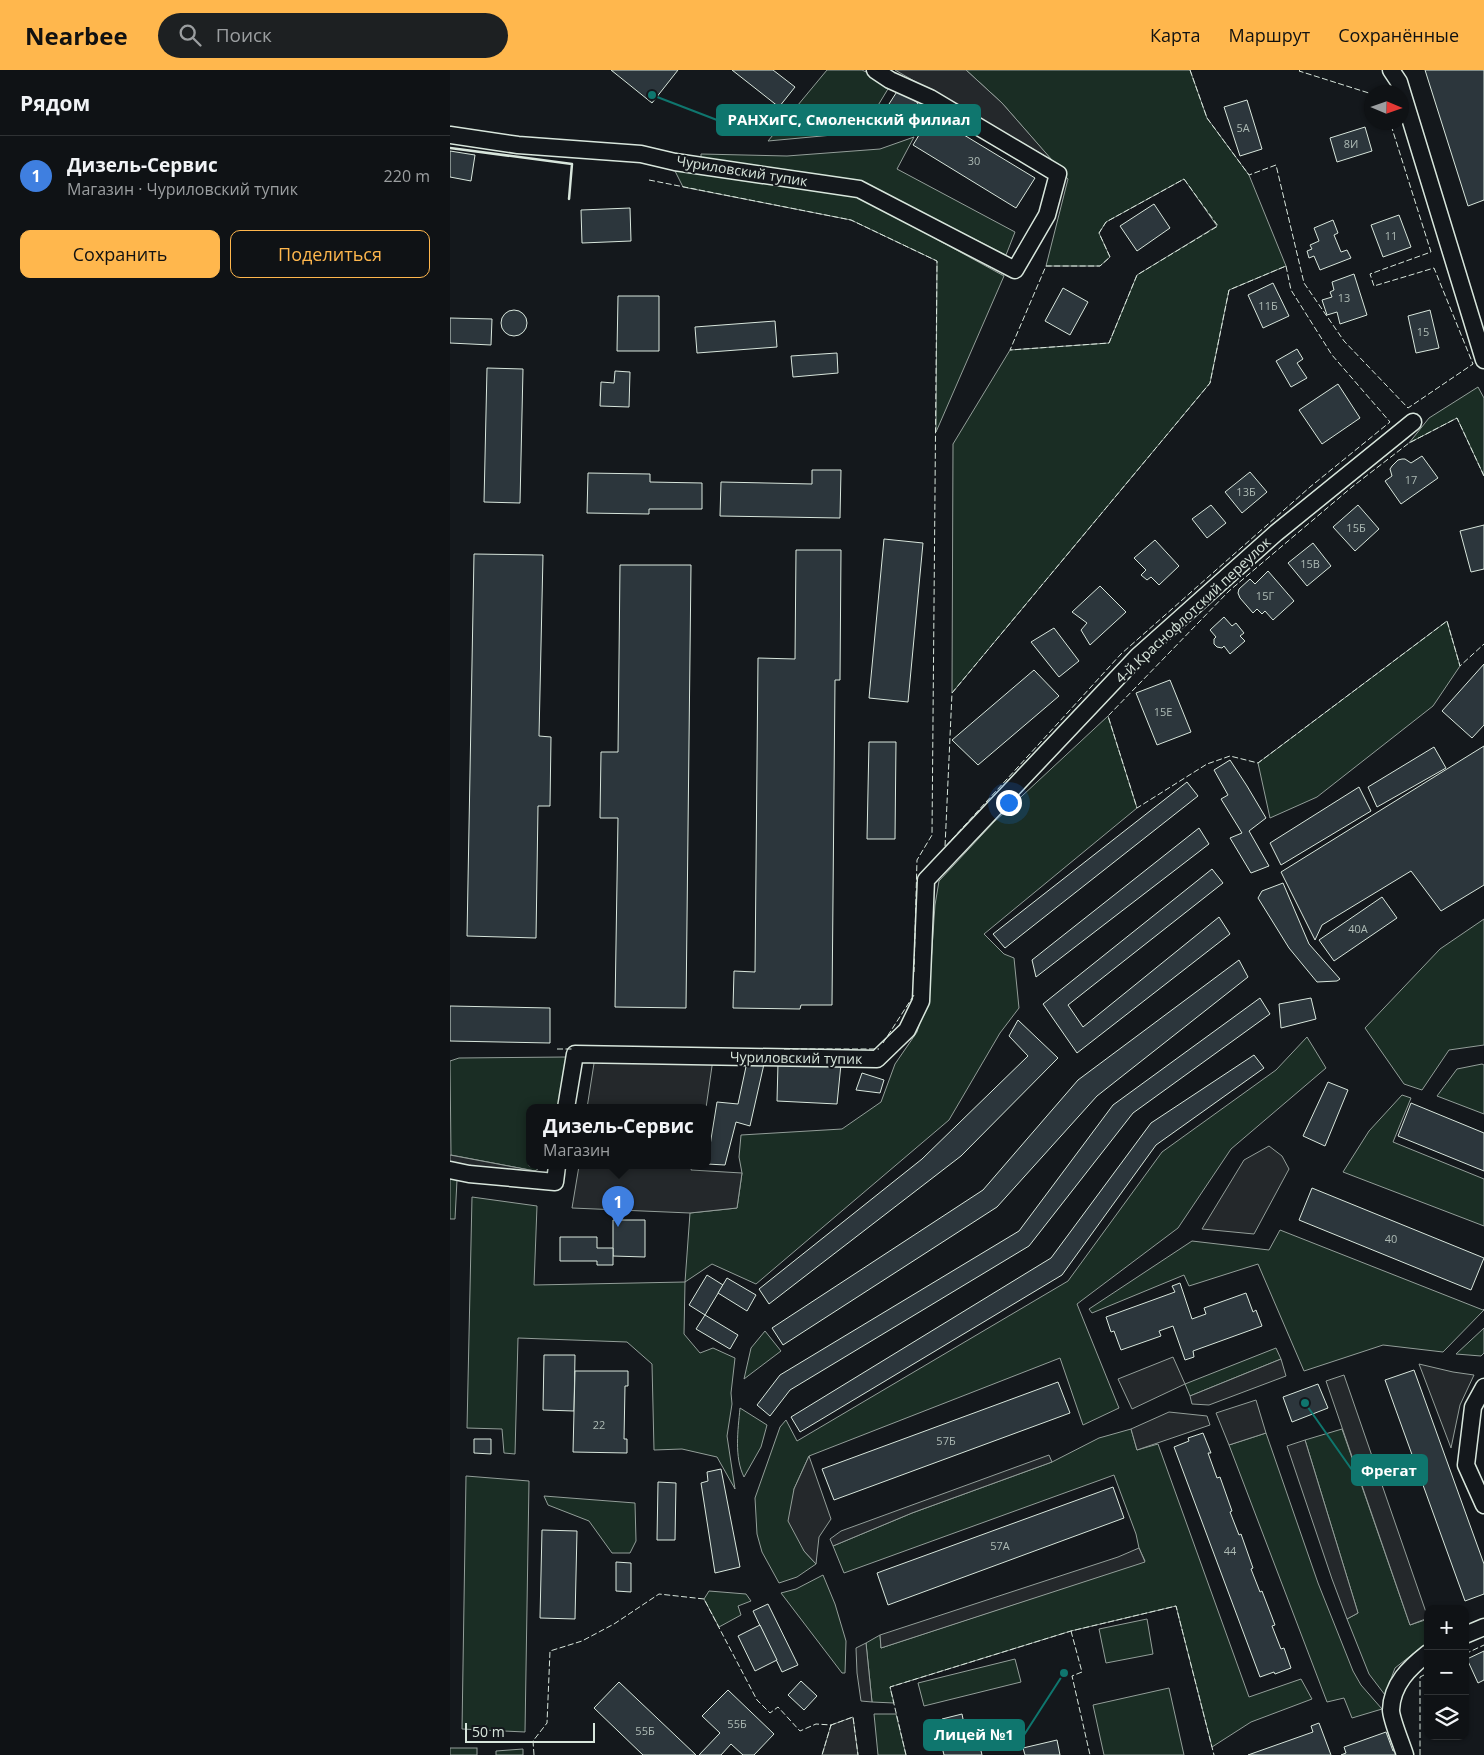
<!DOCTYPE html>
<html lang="ru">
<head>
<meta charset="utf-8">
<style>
  :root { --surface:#0f1215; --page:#1d2022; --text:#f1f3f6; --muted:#9b9ea0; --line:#2f3234; --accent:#ffb74d }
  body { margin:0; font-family:"Open Sans",sans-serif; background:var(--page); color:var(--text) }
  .controls { position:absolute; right:15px; bottom:15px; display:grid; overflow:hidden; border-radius:10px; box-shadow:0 1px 4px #0004 }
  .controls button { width:45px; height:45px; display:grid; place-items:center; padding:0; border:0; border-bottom:1px solid var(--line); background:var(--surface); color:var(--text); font:25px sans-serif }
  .compass { position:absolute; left:914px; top:15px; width:45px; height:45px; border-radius:50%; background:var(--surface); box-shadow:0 1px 4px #0004; rotate:92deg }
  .scale { position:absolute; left:15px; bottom:12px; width:130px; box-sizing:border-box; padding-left:5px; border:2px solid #d8e6dc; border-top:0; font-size:14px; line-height:18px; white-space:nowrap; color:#d8e6dc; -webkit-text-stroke:4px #14181c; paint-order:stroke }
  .you { position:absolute; left:558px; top:732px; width:18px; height:18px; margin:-12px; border:4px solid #fff; border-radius:50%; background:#1a73e8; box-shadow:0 0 0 8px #1a73e833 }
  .badge { display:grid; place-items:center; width:32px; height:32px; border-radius:50%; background:var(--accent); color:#fff; font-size:16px; font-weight:700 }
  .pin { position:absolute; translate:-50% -41px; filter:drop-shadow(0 1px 2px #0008) }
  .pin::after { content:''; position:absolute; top:26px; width:18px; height:15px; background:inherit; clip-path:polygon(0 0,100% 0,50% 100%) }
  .popup { position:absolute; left:76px; top:1034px; width:185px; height:65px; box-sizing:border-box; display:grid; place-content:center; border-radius:10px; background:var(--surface); filter:drop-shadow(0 1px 4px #0005); font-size:16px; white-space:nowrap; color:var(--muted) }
  .popup b { font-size:19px; color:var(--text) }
  .popup::after { content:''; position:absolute; left:50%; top:100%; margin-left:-10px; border:10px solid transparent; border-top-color:var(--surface) }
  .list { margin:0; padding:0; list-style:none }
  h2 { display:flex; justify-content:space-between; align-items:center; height:65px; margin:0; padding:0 20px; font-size:21px }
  h2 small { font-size:16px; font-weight:400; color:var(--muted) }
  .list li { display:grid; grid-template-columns:32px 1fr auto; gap:15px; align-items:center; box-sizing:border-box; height:80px; padding:0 20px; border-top:1px solid var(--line) }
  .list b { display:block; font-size:19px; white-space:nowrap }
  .list p { margin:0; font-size:16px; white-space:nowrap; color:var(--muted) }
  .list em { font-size:16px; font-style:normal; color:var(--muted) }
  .actions { display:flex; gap:10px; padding:15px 20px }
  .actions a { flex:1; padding:11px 0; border:1px solid var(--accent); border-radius:10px; text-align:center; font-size:18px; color:var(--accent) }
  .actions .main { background:var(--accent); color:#111 }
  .icon { flex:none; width:28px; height:28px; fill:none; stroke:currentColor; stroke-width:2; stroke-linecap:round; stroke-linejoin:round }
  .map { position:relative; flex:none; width:1034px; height:1685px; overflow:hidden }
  header { display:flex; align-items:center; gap:30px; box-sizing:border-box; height:70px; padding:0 25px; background:var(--accent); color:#111 }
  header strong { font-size:24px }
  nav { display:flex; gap:28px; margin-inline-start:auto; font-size:18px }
  .search { width:350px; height:45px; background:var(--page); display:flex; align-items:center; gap:12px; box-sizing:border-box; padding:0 18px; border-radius:28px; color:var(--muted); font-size:19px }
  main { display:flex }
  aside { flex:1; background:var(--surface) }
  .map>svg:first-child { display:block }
  .green { fill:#1a2d24; stroke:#939e99 }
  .parking { fill:#24282b; stroke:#939e99 }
  .building { fill:#2c363c; stroke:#d8e6dc }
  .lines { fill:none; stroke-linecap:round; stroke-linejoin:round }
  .street-casing { stroke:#d8e6dc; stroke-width:19 }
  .street { stroke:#14181c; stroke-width:16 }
  .fence { stroke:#d8e6dc; stroke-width:1; stroke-dasharray:6 2.5; stroke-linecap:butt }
  .wall { stroke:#d8e6dc; stroke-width:2.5 }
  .labels { text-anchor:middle; stroke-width:4; stroke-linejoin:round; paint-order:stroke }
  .number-label { font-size:11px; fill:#adbab4 }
  .street-label { font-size:14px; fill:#d8e6dc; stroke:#14181c }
  .leader { fill:none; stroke:#0f766e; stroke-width:2 }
  .callout-dot { fill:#0f766e; stroke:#14181c; stroke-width:2 }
  .callout { fill:#0f766e; stroke:#0f766e; stroke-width:2 }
  .callout-label { font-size:15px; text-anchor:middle; font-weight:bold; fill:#fff }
</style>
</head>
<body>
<header>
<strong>Nearbee</strong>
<div class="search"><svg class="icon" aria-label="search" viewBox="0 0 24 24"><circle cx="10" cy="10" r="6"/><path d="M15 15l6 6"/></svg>Поиск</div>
<nav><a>Карта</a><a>Маршрут</a><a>Сохранённые</a></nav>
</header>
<main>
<aside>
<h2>Рядом<small></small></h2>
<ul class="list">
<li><span class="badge" style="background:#3f7fe0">1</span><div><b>Дизель-Сервис</b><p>Магазин · Чуриловский тупик</p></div><em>220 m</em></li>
</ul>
<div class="actions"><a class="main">Сохранить</a><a>Поделиться</a></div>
</aside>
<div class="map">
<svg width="1034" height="1685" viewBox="0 0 1034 1685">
  <rect width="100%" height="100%" fill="#14181c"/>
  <g class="green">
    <polygon points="377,0 412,0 441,14 427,37 458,50 426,61 318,71"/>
    <polygon points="516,0 740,0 757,48 799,105 836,196 779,220 760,313 502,623 503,374 560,280 659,273 687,205 767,156 734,109 656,152 649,163 660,187 650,196 596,196 618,109 552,33"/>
    <polygon points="464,67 447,99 565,162 556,185 410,112 251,89 251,84 337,86 430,79"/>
    <polygon points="223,97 404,124 554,206 486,362 487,191 401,150 233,117"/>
    <polygon points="1028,317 1034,328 1034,406 1007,348 959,373 979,348"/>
    <polygon points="997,551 1010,596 983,636 867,727 820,748 808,693"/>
    <polygon points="658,646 687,738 534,864 554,884 564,888 569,938 550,963 499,1050 306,1214 262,1194 235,1212 234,1264 250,1283 263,1278 285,1288 281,1323 282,1334 277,1366 285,1419 267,1387 232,1379 204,1380 202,1294 177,1272 68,1268 65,1384 54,1383 52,1359 17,1358 22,1127 87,1136 84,1215 235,1212 240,1143 287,1138 292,1103 289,1087 291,1065 392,1059 431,1032 445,994 467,962 479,922 485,835 489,811 544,752"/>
    <polygon points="1034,849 1034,975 999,980 972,1020 954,1014 915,958 990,879"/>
    <polygon points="857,967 876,998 781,1079 728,1158 627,1234 669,1338 633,1355 610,1288 359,1386 344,1419 354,1481 366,1494 347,1507 329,1513 312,1482 307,1464 305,1428 330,1357 336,1350 347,1371 618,1211 712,1082 826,1000"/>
    <polygon points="116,987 109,1038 79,1038 79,1096 92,1096 85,1101 1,1085 0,991 9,988"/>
    <polygon points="1032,994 1034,995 1034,1044 987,1026 1007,999"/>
    <polygon points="952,1025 961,1028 943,1072 1034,1109 1034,1156 893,1102 919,1061"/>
    <polygon points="0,1109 7,1110 5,1149 0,1149"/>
    <polygon points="830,1160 1033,1240 1034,1239 1034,1240 993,1282 933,1275 854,1301 808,1194 739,1216 734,1205 642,1243 639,1239 742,1171 819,1180"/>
    <polygon points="1034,1258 1034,1283 1031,1286 1006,1284"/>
    <polygon points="315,1261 331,1281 294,1309 301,1278"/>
    <polygon points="826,1278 831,1289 740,1326 735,1314"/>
    <path d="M290,1338L317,1355L311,1377L294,1407C284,1387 288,1360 290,1338Z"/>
    <polygon points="681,1359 687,1380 708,1374 799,1627 851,1609 862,1629 801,1652 762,1677 726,1536 621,1561 440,1617 444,1633 422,1632 416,1573 430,1565 431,1578 695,1491 689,1478 686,1464 664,1405 394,1503 383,1476 462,1443 602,1392 649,1368"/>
    <polygon points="892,1359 960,1555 978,1549 978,1572 945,1598 935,1625 919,1604 897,1549 908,1543 855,1370"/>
    <polygon points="816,1363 868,1513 903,1601 911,1615 932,1639 902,1648 894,1628 877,1632 779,1375"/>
    <polygon points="16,1406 79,1411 75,1662 12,1659"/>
    <polygon points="94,1426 185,1433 186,1471 180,1483 162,1483 139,1451 98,1435"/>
    <polygon points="373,1505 385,1534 396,1571 395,1603 392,1603 331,1523 346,1519"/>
    <polygon points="259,1521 296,1524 301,1531 288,1536 291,1545 269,1557 254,1529"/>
    <polygon points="697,1549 703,1584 656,1593 649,1559"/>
    <polygon points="565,1589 571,1612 474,1636 468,1613"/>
    <polygon points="719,1618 734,1685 654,1685 643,1635"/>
    <polygon points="424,1644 446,1644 456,1685 428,1685"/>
    <rect x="0" y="1678" width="27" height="7"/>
    <polygon points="73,1679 73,1685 46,1685 46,1681"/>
  </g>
  <g class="parking">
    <polygon points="445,0 516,0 552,33 602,90"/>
    <polygon points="145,987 263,989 256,1038 137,1038"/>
    <polygon points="819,1076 832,1086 839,1099 804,1164 752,1159 794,1090"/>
    <polygon points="0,1085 85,1101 79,1106 0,1096"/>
    <polygon points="129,1096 242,1096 241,1100 292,1103 287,1138 240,1143 122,1138"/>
    <polygon points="723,1287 735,1314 682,1339 668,1309"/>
    <polygon points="831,1289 836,1306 759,1335 742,1334 740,1326"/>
    <polygon points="969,1294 1003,1302 1024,1305 1010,1335 1001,1378"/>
    <polygon points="894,1305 978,1548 960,1555 876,1311"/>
    <polygon points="806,1330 816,1363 779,1375 766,1343"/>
    <polygon points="719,1342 757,1346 760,1355 687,1380 681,1359"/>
    <polygon points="855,1370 908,1543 897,1549 882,1509 837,1376"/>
    <polygon points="599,1385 602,1392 462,1443 383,1476 380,1469 391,1461"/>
    <polygon points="359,1386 381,1449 369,1467 366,1494 354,1481 338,1451 344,1419"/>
    <polygon points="689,1478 695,1492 431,1578 430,1565 668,1487"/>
    <polygon points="416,1573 422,1632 411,1631 407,1603 406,1578"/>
    <polygon points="403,1647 408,1685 372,1685 381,1655"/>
  </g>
  <g class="building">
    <polygon points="161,0 228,0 202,33"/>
    <polygon points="282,0 323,0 345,17 329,37"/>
    <polygon points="975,0 1034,0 1034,130 1018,136"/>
    <polygon points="448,20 468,33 460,47 439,34"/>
    <polygon points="797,30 812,79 790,86 774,37"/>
    <polygon points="481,45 585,108 566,138 463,75"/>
    <polygon points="915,57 922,81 887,92 880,68"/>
    <polygon points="0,81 25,85 21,111 0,107"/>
    <polygon points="704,134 720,158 687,181 670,156"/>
    <polygon points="180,138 181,171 132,173 131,140"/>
    <polygon points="949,145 961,177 933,187 921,155"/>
    <polygon points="883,150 888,163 884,165 891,182 897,180 901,188 870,200 864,186 859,188 857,181 862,179 860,175 869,171 864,158"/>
    <polygon points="904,204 917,245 890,254 887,242 877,245 872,230 882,227 880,222 884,220 882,212"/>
    <polygon points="823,213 839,246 813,258 798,225"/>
    <polygon points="613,218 638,232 620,265 595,251"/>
    <polygon points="168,226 209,226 209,281 167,281"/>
    <polygon points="980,240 989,278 966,283 958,246"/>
    <circle cx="64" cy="253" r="13"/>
    <polygon points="0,248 42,249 41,275 0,273"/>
    <polygon points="325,251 327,277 247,283 245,257"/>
    <polygon points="847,279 853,289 847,293 857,308 841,317 826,291"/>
    <polygon points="387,283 388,303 343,307 341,286"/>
    <polygon points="37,298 73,299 70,433 34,432"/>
    <polygon points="165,301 180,302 179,337 150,336 151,312 164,313"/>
    <polygon points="888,314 910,348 872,374 849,340"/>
    <polygon points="972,386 988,408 951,434 935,411 942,406 940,399 942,396 948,390 952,389 955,389 961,393"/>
    <polygon points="362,400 391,400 390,448 270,446 271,412 362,414"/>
    <polygon points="800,402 817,422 792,443 775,422"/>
    <polygon points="138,403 200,404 200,412 252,413 252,439 199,439 199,444 137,443"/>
    <polygon points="761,435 776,453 757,468 742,449"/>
    <polygon points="908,435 929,459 905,481 883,457"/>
    <polygon points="1034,455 1034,499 1021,502 1010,461"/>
    <polygon points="434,469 473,473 458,632 419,628"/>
    <polygon points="705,470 729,496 709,515 701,507 697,510 691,505 696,500 684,488"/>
    <polygon points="863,473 881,496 857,516 838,493"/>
    <polygon points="346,480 391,480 390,610 385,610 382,935 351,935 350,939 283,938 284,901 305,902 308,588 345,589"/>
    <polygon points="24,484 93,485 89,666 101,667 100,736 88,736 86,868 17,866"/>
    <polygon points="170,495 241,495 236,938 165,937 168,748 150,748 151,682 168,682"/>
    <polygon points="818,501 844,531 823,550 815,541 812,544 807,539 803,543 790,528 788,523 789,519 800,509 805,514"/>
    <polygon points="650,516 676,542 640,575 631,560 637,553 622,542"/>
    <polygon points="774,547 782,556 786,553 794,563 790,566 795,571 780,584 774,576 772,578 767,577 764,574 764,569 766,567 760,560"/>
    <polygon points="604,558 629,591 609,607 581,572"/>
    <polygon points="1034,594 1034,655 1022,668 992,641"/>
    <polygon points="584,600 609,626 528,695 502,670"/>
    <polygon points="720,610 741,662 707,675 686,623"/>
    <polygon points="419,672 446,672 445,769 417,769"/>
    <polygon points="1034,676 1034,815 991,841 961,801 872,855 865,870 831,802"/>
    <polygon points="984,677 996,698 927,737 918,717"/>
    <polygon points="780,690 797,716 816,748 799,761 819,796 801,803 780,768 792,763 771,729 778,725 764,700"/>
    <polygon points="737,712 748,726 555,878 543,864"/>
    <polygon points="909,717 921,741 831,795 820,773"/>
    <polygon points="749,758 759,774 586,907 582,890"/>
    <polygon points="762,799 773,813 618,935 633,957 769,847 780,864 627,983 593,934"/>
    <polygon points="833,813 859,874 890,909 887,911 867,912 839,878 808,828 812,821"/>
    <polygon points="932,827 947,848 884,891 869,870"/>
    <polygon points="789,890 798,907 647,1026 547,1137 333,1275 322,1258 533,1120 628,1010"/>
    <polygon points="810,928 820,944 683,1043 579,1176 340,1320 320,1346 307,1335 330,1305 569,1161 663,1035"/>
    <polygon points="861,928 866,949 831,958 829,934"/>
    <polygon points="0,936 100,938 100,973 0,971"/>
    <polygon points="568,950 608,988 511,1086 319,1234 309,1219 472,1089 578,986 559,966"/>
    <polygon points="804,985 814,998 706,1075 612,1205 350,1362 341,1347 601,1188 701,1053"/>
    <polygon points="297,992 314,994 300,1056 286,1052 275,1095 257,1094 267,1032 288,1034"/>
    <polygon points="328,993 391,994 387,1034 327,1031"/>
    <polygon points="412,1003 434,1010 430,1023 406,1020"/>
    <polygon points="878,1012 898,1020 875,1076 853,1066"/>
    <polygon points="961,1033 1034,1063 1034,1101 948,1066"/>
    <polygon points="862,1118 1034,1188 1021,1220 849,1150"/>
    <polygon points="163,1150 195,1150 195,1187 163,1186"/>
    <polygon points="110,1167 147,1167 147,1178 163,1178 163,1195 147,1195 147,1191 110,1191"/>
    <polygon points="257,1205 273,1215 255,1245 239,1235"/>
    <polygon points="277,1208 306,1225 297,1241 268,1223"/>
    <polygon points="730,1213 742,1249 756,1244 754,1238 796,1223 803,1242 806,1240 812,1256 743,1281 744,1287 735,1290 723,1256 709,1261 711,1266 671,1280 664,1261 661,1262 656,1247 725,1222 722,1216"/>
    <polygon points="255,1245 288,1265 280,1279 246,1259"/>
    <polygon points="94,1285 125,1285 124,1341 93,1340"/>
    <polygon points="964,1300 1034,1494 1034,1524 1015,1531 935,1310"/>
    <polygon points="125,1301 178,1301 178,1316 175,1316 174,1369 177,1369 177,1383 123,1382"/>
    <polygon points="608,1312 620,1343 384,1430 372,1399"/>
    <polygon points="868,1314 878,1338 842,1352 833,1327"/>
    <polygon points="753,1363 761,1383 758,1383 767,1408 770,1407 782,1441 780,1442 789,1465 791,1464 803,1498 801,1499 810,1522 812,1521 825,1555 822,1556 831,1579 834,1578 841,1598 825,1604 824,1602 810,1607 724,1377 739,1371 738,1368"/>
    <polygon points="24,1369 41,1369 41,1384 24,1383"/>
    <polygon points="271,1399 290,1497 265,1503 251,1413 258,1411 257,1402"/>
    <polygon points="208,1412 226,1413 225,1470 207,1470"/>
    <polygon points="663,1417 674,1448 438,1535 427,1503"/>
    <polygon points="92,1460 127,1461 125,1549 90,1548"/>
    <polygon points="166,1492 181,1493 181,1522 166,1521"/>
    <polygon points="318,1534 348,1595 332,1602 303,1541"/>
    <polygon points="310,1555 327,1590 305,1601 288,1566"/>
    <polygon points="1034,1581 1034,1610 1028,1613 1017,1589"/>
    <polygon points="351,1611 367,1626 354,1640 338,1625"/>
    <polygon points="169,1612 246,1685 193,1685 144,1638"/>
    <polygon points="278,1620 324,1664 304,1685 293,1685 281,1674 271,1685 249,1685 270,1663 252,1646"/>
    <polygon points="512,1644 515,1659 525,1656 532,1685 494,1685 489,1665 495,1664 492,1649"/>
    <polygon points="869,1653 881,1685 798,1685 863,1662 861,1656"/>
    <polygon points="936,1662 943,1681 946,1680 948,1685 891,1685 896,1683 894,1677"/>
    <polygon points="607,1670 610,1685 575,1685 573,1678"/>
  </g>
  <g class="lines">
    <defs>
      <g id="street">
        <polyline points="941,0 949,12 1034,290"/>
        <polyline points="0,65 68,75 191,84 225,92 409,119 565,200 597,145 608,104 480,28 440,10 425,0"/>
        <polyline points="116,1038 125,984 427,989 457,960 471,931 476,810 688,586 826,463 963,352"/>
        <polyline points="0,1100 19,1104 105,1112 107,1096"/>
        <polyline points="1034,1317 1023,1337 1016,1395 1034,1435"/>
        <polyline points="1015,1565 1034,1557"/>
        <path d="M955,1685C952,1675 941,1649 941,1640C942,1614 959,1598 978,1583"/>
      </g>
    </defs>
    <use href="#street" class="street-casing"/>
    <use href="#street" class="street"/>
    <g class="fence">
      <polyline points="740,0 757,48 799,105 826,95 854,213 894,271 958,338 1023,294 984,198 924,216 920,204 981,182 940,52"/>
      <polyline points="850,0 849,1 922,24"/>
      <polygon points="734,109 768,156 687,205 659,273 560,280 596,196 650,196 660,187 649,163 656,152"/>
      <polyline points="199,110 401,150 487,191 482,765 467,790 464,902"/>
      <polygon points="836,196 841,220 882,285 940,352 860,417 671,584 495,777 502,623 760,313 779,220"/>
      <polyline points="1034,406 1007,348 959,373 902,417 779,521 658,646 687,738 757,694 780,686 808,693 997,551 1010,596 1034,574"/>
      <polyline points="433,973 464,925"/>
      <polyline points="107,979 122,979"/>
      <polyline points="334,979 429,979"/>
      <polyline points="621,1561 632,1602 622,1606 640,1685"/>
      <polyline points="1015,1584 1034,1575"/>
      <polyline points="381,1656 381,1655 403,1647 408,1685"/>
      <polyline points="84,1685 83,1671 97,1653 100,1581 132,1571 164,1554 209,1524 254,1529 307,1630 320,1643 328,1637 350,1661 366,1654 381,1655 372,1685"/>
      <polyline points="456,1685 440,1617 621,1561 726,1536 764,1685"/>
      <polyline points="970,1685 970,1607 978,1603"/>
    </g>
    <polyline class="wall" points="0,78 122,94 119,129"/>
  </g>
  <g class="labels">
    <g class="number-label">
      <text x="793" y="62">5А</text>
      <text x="901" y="78">8И</text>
      <text x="524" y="95">30</text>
      <text x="941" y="170">11</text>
      <text x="894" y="232">13</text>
      <text x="818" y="240">11Б</text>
      <text x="973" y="266">15</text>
      <text x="961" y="414">17</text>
      <text x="796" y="426">13Б</text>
      <text x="906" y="462">15Б</text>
      <text x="860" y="498">15В</text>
      <text x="815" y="530">15Г</text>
      <text x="713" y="646">15Е</text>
      <text x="908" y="863">40А</text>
      <text x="941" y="1173">40</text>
      <text x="149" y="1359">22</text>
      <text x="496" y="1375">57Б</text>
      <text x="550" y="1480">57А</text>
      <text x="780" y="1485">44</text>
      <text x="287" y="1658">55Б</text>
      <text x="195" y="1665">55Б</text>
    </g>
    <g class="street-label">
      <text transform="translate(292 101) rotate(9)" y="5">Чуриловский тупик</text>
      <text transform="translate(743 540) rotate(-43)" y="5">4-й Краснофлотский переулок</text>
      <text transform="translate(346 988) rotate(1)" y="5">Чуриловский тупик</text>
    </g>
  </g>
  <path class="leader" d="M202 25L267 50M855 1333L902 1400M614 1603L574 1665"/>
  <g class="callout-dot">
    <circle cx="202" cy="25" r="5"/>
    <circle cx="855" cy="1333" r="5"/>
    <circle cx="614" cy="1603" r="5"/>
  </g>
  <g class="callout">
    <rect x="267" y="35" width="263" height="30" rx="5"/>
    <rect x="902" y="1385" width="75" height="30" rx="5"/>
    <rect x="474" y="1650" width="100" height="30" rx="5"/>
  </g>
  <g class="callout-label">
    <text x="399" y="55">РАНХиГС, Смоленский филиал</text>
    <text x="939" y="1406">Фрегат</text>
    <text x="524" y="1670">Лицей №1</text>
  </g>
</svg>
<div class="controls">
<button>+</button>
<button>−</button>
<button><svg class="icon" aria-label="layers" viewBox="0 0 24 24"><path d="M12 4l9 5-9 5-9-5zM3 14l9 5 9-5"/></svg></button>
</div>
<svg class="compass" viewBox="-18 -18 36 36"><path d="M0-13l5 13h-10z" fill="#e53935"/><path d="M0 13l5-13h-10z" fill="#9b9ea0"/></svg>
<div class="scale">50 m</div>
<div class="you"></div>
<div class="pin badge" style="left:168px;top:1157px;background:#3f7fe0">1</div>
<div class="popup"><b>Дизель-Сервис</b>Магазин</div>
</div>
</main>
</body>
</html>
